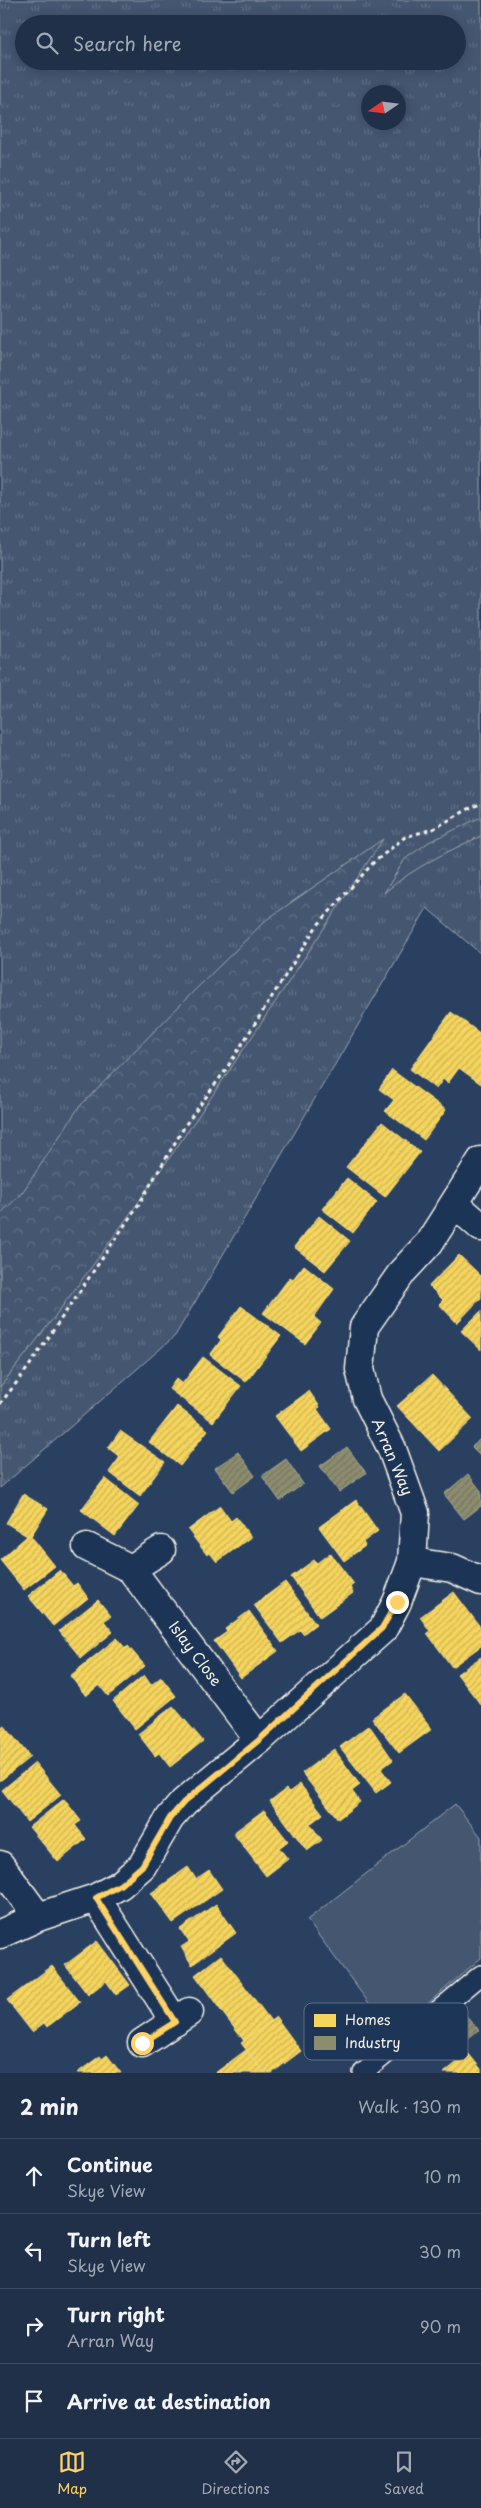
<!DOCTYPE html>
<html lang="en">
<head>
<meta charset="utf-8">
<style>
  :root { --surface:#203048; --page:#28384f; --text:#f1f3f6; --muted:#a2a9b4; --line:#3d4b60; --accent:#ffd166 }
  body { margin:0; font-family:"Playpen Sans",sans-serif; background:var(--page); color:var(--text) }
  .compass { position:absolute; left:361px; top:85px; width:45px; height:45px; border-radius:50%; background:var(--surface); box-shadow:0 2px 12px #0003; rotate:257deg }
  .stop { position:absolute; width:15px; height:15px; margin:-11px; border:4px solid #ffd166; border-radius:50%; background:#fff }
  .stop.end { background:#ffd166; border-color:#fff; box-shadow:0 1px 5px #0008 }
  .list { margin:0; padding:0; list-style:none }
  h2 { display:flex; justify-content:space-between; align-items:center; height:65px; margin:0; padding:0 20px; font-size:21px }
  h2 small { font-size:16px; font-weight:400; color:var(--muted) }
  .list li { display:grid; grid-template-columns:32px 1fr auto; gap:15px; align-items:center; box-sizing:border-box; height:75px; padding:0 20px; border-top:1px solid var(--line) }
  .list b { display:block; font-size:19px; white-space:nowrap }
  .list p { margin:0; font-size:16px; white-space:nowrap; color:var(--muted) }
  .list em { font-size:16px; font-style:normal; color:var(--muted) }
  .icon { flex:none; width:28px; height:28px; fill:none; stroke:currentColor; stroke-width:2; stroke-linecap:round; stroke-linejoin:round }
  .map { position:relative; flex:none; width:481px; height:2073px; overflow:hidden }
  .search { position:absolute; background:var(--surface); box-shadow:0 2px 12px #0003; left:15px; right:15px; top:15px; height:55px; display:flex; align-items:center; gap:12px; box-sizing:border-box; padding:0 18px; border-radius:28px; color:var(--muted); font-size:19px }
  .sheet { height:365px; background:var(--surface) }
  nav { display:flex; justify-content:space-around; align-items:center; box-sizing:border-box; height:70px; border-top:1px solid var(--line); background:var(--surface); font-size:14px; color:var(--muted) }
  nav a { display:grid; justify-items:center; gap:2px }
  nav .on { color:var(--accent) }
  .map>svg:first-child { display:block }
  .grass { fill:url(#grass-tufts); stroke:#9ca4ac; fill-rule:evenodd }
  .forest { fill:url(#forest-crowns); stroke:#9ca4ac }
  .pitch { fill:#445771; stroke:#9ca4ac }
  .homes { fill:url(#homes-hatch); stroke:#f5dd86 }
  .industry { fill:url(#industry-hatch); stroke:#abaa93 }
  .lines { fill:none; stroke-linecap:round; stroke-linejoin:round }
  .lane-casing { stroke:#f4f1e8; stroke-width:22 }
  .street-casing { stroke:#f4f1e8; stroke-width:31 }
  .path { stroke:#f4f1e8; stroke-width:3; stroke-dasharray:4 4; stroke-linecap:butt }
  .lane { stroke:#1d3557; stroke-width:19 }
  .street { stroke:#1d3557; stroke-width:28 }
  .route { stroke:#ffd166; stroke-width:6 }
  .labels { text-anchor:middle; stroke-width:5; stroke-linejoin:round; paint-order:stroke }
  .street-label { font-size:15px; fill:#f4f1e8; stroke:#1d3557 }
  .key { fill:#1d3557; stroke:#5e6d82; stroke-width:1 }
  .key-label { font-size:14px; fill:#f4f1e8 }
</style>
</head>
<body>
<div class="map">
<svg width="481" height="2073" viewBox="0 0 481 2073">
  <defs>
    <pattern id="grass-tufts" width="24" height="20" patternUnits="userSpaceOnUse" patternTransform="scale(1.25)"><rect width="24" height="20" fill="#445771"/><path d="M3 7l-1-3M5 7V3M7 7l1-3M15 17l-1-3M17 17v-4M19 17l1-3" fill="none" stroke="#607085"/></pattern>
    <pattern id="forest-crowns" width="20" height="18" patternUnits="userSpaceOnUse" patternTransform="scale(1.25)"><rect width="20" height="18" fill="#445771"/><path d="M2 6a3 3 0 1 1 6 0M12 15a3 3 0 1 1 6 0" fill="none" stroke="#607085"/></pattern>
    <pattern id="homes-hatch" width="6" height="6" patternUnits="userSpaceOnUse" patternTransform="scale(1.25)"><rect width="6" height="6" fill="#f6d55c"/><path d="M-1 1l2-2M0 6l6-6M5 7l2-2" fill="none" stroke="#cbb256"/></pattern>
    <pattern id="industry-hatch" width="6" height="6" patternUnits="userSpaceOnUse" patternTransform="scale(1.25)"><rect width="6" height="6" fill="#8c8c6e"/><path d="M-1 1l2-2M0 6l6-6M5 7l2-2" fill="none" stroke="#757460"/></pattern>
  </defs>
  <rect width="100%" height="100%" fill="#2a4060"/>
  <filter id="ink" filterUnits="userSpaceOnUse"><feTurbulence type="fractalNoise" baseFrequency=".02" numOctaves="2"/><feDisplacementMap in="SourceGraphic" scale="10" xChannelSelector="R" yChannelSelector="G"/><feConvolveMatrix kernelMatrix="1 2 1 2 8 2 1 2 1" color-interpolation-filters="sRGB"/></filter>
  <g filter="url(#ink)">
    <path class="grass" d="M0,0H481V954L427,908L175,1336L0,1488ZM24,24H457V61H24ZM368,92H398V122H368Z"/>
    <g class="forest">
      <path d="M481,817V836C446,852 413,868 384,893L405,859L429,842Z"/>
      <path d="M383,839C260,1025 139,1212 0,1387V1214L22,1193L79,1107L194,991L266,920Z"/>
    </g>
    <polygon class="pitch" points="455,1804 481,1837 481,1958 392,2034 307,1920"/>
    <g class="homes">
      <polygon points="451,1012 481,1034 481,1084 459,1068 448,1083 443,1079 436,1089 410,1069"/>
      <polygon points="392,1070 446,1110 424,1140 385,1111 394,1100 379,1089"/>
      <polygon points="382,1122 420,1152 385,1197 346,1167"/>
      <polygon points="347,1178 377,1202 353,1233 322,1209"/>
      <polygon points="319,1216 350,1241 325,1271 294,1247"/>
      <polygon points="459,1255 481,1276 481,1298 457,1323 439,1304 443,1300 429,1286"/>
      <polygon points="304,1265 334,1289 314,1317 321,1323 305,1344 263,1313 290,1277 293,1279"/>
      <polygon points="241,1306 281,1336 246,1382 210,1355 221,1340 218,1337"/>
      <polygon points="481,1311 481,1350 461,1331"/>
      <polygon points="203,1357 241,1386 213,1422 169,1389 176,1379 182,1384"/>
      <polygon points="432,1375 473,1419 439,1451 397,1406"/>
      <polygon points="309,1391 320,1407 317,1409 331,1429 301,1451 275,1416"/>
      <polygon points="177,1406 208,1430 180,1466 149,1442"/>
      <polygon points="120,1431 165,1462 140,1496 109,1472 120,1457 108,1448"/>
      <polygon points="105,1478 139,1505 115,1536 81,1510"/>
      <polygon points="23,1494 48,1509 31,1536 55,1566 24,1590 0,1560 27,1536 6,1523"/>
      <polygon points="356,1500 378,1531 363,1542 365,1546 344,1561 319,1527"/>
      <polygon points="220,1506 231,1521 236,1517 251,1537 217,1562 210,1553 207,1555 188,1530"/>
      <polygon points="330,1553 354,1584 350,1587 353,1593 320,1617 291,1577 314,1560 317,1563"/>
      <polygon points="60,1570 73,1586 77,1583 88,1598 53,1626 28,1596"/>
      <polygon points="285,1582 316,1624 303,1634 300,1630 282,1643 254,1605"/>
      <polygon points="454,1592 481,1628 481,1646 452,1667 427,1633 430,1631 420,1617"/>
      <polygon points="98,1600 111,1616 104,1621 113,1632 81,1658 59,1631"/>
      <polygon points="249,1611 278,1651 241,1678 214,1641 227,1632 225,1629"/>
      <polygon points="117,1638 125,1648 128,1646 145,1666 108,1696 99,1685 86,1696 70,1676"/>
      <polygon points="481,1657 481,1705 457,1674"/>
      <polygon points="144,1675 151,1685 161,1677 176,1696 135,1729 113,1701"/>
      <polygon points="405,1694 432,1729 399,1753 372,1718"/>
      <polygon points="173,1706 203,1741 170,1767 159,1753 155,1756 138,1734"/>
      <polygon points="4,1725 30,1757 0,1781 0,1728"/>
      <polygon points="369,1725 393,1760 381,1769 391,1782 376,1793 340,1747"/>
      <polygon points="334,1749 360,1785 352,1791 360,1802 338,1819 302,1773"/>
      <polygon points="35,1763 61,1795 27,1822 2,1790"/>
      <polygon points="300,1784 323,1814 310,1824 322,1840 307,1851 270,1801 286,1789 289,1792"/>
      <polygon points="64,1799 81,1821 75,1825 86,1839 58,1862 29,1827"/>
      <polygon points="264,1810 288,1841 279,1848 288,1859 266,1876 233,1833"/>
      <polygon points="188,1867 196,1879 209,1870 222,1889 173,1923 151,1893"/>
      <polygon points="216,1904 236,1933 192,1965 181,1947 189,1942 180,1929"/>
      <polygon points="97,1941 130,1985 116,1995 106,1981 88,1995 65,1965"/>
      <polygon points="221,1955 246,1988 219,2008 195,1975"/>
      <polygon points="52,1966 80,2002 47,2027 44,2023 32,2032 7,2000"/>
      <polygon points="246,1988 271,2021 244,2041 219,2008"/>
      <polygon points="276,2017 301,2051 272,2073 264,2073 241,2043"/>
      <polygon points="246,2050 264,2073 215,2073"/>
      <polygon points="468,2053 481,2069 481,2073 444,2073"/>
      <polygon points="107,2055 121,2073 77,2073 100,2056 102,2059"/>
    </g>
    <g class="industry">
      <polygon points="481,1438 481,1456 472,1447"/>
      <polygon points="347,1447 366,1473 339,1492 320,1466"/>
      <polygon points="238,1452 255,1476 233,1492 215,1468"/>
      <polygon points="286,1459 303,1484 280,1501 262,1476"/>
      <polygon points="468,1474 481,1491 481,1506 464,1519 444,1494"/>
      <polygon points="462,2011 479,2030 468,2038 452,2019"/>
    </g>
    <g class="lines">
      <defs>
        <polyline id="lane" points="363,2073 481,1975"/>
        <g id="street">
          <polyline points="455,1204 481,1227"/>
          <polyline points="87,1547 131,1569 259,1740"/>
          <polyline points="412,1562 452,1568 481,1581"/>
          <polyline points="131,1569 161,1550"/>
          <polyline points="0,1865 38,1917"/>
          <polyline points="96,1898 175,2022"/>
          <polyline points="0,1934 38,1917 96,1898 120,1885 142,1866 170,1818 184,1802 259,1740 383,1629 397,1602 412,1562 415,1513 392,1449 367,1399 360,1369 364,1327 403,1271 429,1243 481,1161"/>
          <polyline points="142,2043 189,2012"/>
        </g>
      </defs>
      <use href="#lane" class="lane-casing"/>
      <use href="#street" class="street-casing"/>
      <polyline class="path" points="0,1404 27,1369 139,1204 186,1124 225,1071 316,927 373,863 405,837 433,829 472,807 481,804"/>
      <use href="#lane" class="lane"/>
      <use href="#street" class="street"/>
    </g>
  </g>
  <g class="lines" filter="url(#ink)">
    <polyline class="route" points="142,2043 175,2022 96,1898 120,1885 142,1866 170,1818 184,1802 259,1740 382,1628 397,1602"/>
  </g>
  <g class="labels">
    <g class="street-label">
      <text transform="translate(392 1457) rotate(67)" y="5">Arran Way</text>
      <text transform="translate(195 1654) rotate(53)" y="5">Islay Close</text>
    </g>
  </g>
  <rect x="304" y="2003" width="164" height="57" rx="8" class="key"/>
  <rect x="314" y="2014" width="22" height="13" fill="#f6d55c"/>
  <rect x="314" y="2036" width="22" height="14" fill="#8c8c6e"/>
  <g class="key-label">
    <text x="345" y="2025">Homes</text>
    <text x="345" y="2048">Industry</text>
  </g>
</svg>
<svg class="compass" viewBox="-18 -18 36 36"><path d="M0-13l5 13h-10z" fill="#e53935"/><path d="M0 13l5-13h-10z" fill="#a2a9b4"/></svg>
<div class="stop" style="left:142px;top:2043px"></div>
<div class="stop end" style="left:397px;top:1602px"></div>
<div class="search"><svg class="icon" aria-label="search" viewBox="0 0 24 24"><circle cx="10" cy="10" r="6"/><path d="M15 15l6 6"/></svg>Search here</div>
</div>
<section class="sheet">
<h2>2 min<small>Walk · 130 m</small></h2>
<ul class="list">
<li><svg class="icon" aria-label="ahead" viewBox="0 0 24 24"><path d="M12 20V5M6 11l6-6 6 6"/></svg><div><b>Continue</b><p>Skye View</p></div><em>10 m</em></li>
<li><svg class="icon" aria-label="left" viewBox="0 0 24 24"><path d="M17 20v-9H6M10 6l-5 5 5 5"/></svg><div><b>Turn left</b><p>Skye View</p></div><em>30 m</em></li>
<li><svg class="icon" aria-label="right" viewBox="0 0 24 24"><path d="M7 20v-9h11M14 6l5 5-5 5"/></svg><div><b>Turn right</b><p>Arran Way</p></div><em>90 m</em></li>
<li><svg class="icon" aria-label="arrive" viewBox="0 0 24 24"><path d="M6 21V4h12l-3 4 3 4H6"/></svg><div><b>Arrive at destination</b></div></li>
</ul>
</section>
<nav>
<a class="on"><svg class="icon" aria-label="map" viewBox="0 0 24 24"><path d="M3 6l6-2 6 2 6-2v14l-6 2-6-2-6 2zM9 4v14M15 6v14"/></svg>Map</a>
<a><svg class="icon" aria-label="directions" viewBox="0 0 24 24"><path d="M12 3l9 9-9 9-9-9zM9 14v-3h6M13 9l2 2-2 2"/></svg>Directions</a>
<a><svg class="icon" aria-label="saved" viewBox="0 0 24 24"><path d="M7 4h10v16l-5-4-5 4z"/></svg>Saved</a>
</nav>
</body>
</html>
